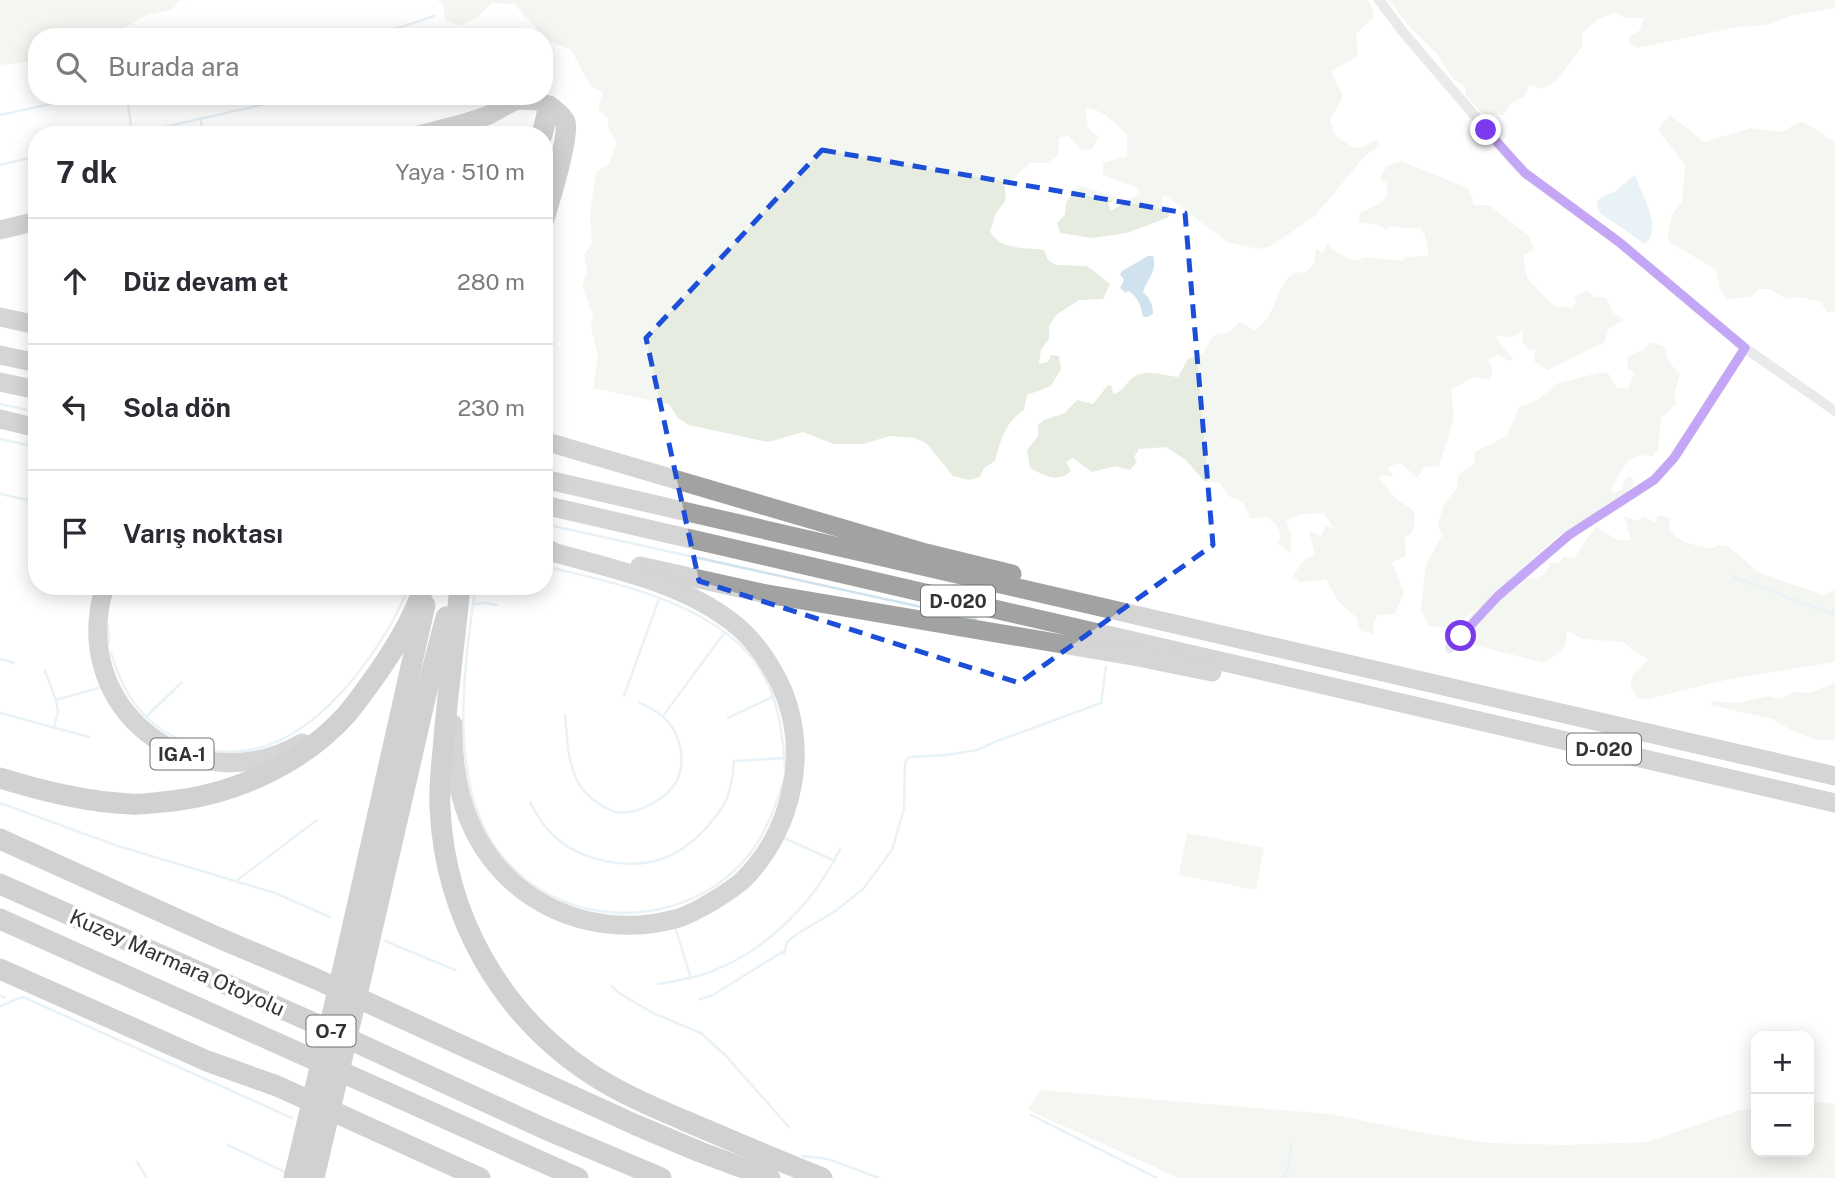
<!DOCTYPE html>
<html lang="tr">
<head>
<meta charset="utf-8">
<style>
  :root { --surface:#fff; --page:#f7f7f7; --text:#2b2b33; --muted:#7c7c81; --line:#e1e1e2 }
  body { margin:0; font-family:"Public Sans",sans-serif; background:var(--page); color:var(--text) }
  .controls { position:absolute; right:21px; bottom:21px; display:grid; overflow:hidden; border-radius:14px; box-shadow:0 4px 18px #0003 }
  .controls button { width:63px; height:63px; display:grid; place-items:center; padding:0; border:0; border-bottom:2px solid var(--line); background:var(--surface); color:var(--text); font:35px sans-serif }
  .stop { position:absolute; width:21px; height:21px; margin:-16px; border:5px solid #7c3aed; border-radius:50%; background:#fff }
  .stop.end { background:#7c3aed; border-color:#fff; box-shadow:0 2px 7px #0008 }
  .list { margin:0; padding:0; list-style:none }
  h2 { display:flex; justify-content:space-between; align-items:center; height:91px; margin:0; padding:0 28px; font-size:30px }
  h2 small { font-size:23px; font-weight:400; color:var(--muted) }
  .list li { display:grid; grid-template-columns:46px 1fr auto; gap:21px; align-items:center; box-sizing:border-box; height:126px; padding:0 28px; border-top:2px solid var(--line) }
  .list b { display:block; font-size:26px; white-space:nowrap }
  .list em { font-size:23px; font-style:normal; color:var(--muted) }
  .icon { flex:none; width:38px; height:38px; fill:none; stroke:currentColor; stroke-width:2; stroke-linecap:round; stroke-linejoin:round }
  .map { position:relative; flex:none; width:1835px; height:1178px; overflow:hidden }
  .search { position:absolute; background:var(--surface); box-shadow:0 4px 18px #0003; left:28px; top:28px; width:525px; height:77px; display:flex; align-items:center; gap:18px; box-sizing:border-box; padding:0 24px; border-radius:28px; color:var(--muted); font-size:26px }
  .panel { position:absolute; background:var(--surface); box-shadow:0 4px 18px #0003; left:28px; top:126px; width:525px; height:469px; border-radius:28px }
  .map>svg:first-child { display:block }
  .green { fill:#e6ecdf }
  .water { fill:#cfe2ee }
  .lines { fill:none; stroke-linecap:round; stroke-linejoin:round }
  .stream { stroke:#cfe2ee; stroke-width:2.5 }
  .minor { stroke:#d0d0d0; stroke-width:10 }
  .trunk { stroke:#a2a2a2; stroke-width:19 }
  .motorway { stroke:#9a9a9a; stroke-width:21 }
  .motorway-bridge { stroke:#9a9a9a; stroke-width:21 }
  .route { stroke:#7c3aed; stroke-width:9 }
  .marked { fill:none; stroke:#1d4ed8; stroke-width:5; stroke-dasharray:14 9; stroke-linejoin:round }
  .labels { text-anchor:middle; stroke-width:7; stroke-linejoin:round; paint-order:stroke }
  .shield { fill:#fff; stroke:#707070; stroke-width:2 }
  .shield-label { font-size:19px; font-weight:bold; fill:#333 }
  .street-label { font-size:21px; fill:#333; stroke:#fff }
</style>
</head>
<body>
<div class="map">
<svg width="1835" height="1178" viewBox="0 0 1835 1178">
  <rect width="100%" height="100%" fill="#fff"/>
  <g class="green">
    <polygon points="0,0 186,0 179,1 173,9 145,16 113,34 90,37 37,37 37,61 0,65"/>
    <path d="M437,0H1368L1373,10V18L1356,34L1358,56L1331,71L1343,96L1330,120L1335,136L1353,147L1360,148L1377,140L1380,145L1364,157L1315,216L1271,246L1258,249L1227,242L1165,195L1162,196V207L1168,209L1169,217L1127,233L1092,238L1060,233L1057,223L1065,215L1066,203L1078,185L1117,197L1108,204L1111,211L1140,193L1136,187L1103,175V163L1127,156V134C1114,122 1102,109 1085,108L1088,128L1099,137L1092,149L1081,150L1068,136L1059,138L1058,156L1047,163H1030L1013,179L1004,182L1006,200L996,213L990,231C999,250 1026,248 1044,250L1048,260L1056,265L1087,266L1110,284L1103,299L1079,300L1056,315L1049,326V339L1041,350L1039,364L1048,362L1051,355L1059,356L1061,369L1051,386L1027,395L1024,410C1005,422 1000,441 995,461L984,468L980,477L969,480L953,476L926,443L915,438L890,436L863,444H834L803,432L768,442L689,425L678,418L669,404L593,388L598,356L591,328L593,315L582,286L587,271L584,255L592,244L590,215L596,172L609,164L617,141L608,128V118L598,110L603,92L591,87L571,50L546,39L514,4L491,3L477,18L461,25L445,21L443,4Z"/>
    <polygon points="1389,0 1835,0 1835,8 1789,16 1766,25 1738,27 1637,48 1629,43 1629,37 1639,31 1644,18 1624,18 1616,12 1598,19 1582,33 1582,47 1555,82 1542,89 1529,85 1525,96 1512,103 1503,115 1482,113 1466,96 1465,86 1453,79 1437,54 1408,25"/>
    <polygon points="1670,115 1704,142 1751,128 1781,132 1800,122 1807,124 1835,142 1835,312 1827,312 1820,301 1799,297 1787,299 1769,289 1759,289 1750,297 1727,299 1720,290 1716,270 1671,243 1667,237 1672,215 1682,202 1685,165 1658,129"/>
    <path d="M1401,161L1469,189L1474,205H1489L1529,236L1534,249L1523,256L1527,278L1554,306L1572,308L1577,303L1574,297L1587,291L1595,297H1605L1614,313L1624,320L1608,329L1605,342L1547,370L1534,361L1535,349L1529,350L1522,342L1523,330L1511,338L1497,335L1496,338L1513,359L1509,361L1497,355L1488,360L1493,372L1490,380L1475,377L1451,389L1454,418L1439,466L1425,467L1417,478L1401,463L1387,467L1394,477L1380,475L1379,478L1395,498L1414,511L1415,521L1412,533L1405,537L1406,556L1392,562L1404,593L1395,614L1378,615L1373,625L1374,635L1359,630L1357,618L1339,602L1326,580L1300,582L1293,576L1302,562L1315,554L1309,530L1321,536L1326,526L1333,528L1324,513L1302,514L1286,521L1291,535V554L1278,544L1281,533L1274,522L1266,517L1250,519L1243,502L1228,496L1220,483L1204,481L1186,460L1166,447L1139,449L1134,457L1137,462L1130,470L1115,466L1092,472L1073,458L1066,462L1071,471C1057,484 1044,475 1030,468L1027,450L1038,436V425L1044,420L1065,413L1077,400L1093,404L1108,385L1112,386L1113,394C1122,392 1125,385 1131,379C1144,368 1162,375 1178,377L1188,359L1202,354L1214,335L1228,332L1240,322L1254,330C1277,318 1272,295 1287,279C1290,276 1293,275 1296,272L1305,273L1314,263L1316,249L1323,253L1328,242L1332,250L1355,261L1365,257L1402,261L1406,257L1429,256L1425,234L1420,228L1390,227L1386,231L1380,225L1359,222L1360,213L1381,203L1387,196V184L1380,178L1387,166Z"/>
    <path d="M1650,342L1664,346L1669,362L1680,374L1674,396L1677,403L1661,418L1658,450L1653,456C1627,451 1622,471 1610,490L1615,493L1622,489L1626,478L1631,477L1634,483L1631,489L1557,537L1470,615L1443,628L1428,625L1421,609L1426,564L1442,536L1438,524L1444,504L1457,488L1458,475L1474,464L1475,452L1507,436L1519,407L1536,401L1558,383L1602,372L1609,374L1617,388L1628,389L1635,372L1628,369L1627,357L1645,349Z"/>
    <path d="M1662,515L1670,519L1669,529C1679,543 1695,545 1711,549L1719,545L1727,546L1760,573L1824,595L1835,590V662L1730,679L1648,699L1638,698L1630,686L1634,673L1648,660L1623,642L1583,639L1566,630C1570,649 1558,653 1544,663L1463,642L1498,599L1522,584L1525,578C1540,579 1545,576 1551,562L1558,564L1563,557L1574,558L1596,526L1617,540H1631L1624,516L1637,521L1643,516L1656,523L1657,516Z"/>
    <polygon points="1835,683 1835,740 1818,740 1794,732 1773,719 1710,705 1713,701 1738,703 1767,696 1780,699 1793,692 1810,693"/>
    <polygon points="1187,833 1264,848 1256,890 1179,875"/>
    <polygon points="1040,1090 1330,1114 1418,1132 1488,1143 1564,1145 1648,1142 1739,1110 1756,1108 1756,1152 1809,1152 1809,1102 1835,1103 1835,1178 1179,1178 1028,1110"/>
  </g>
  <g class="water">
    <path d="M1635,175C1640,191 1657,218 1651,235C1650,239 1647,241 1645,244L1600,213L1597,202L1603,196L1614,192Z"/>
    <path d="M1148,256H1153C1158,271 1147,279 1143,292C1150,298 1153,305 1153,314L1147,317H1143C1141,306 1138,296 1128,291L1126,293L1120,288L1124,280L1120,274L1122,271Z"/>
  </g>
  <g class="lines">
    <g class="stream">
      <polyline points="353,37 401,27 434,16"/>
      <polyline points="127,96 132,134"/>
      <polyline points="0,115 87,96"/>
      <polyline points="201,120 202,135"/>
      <polyline points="128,135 302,96"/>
      <polyline points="0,165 37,156"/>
      <polyline points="0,404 37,412"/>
      <polyline points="0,439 37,447"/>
      <polyline points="0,494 37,502"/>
      <polyline points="544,524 976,619"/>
      <path d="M544,566C615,583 721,604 761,671C779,701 783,735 785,769"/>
      <polyline points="1734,577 1835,615"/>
      <path d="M476,586C464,660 450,770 489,837C543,931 680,938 748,856C766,834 776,807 784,779"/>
      <polyline points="473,604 484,603 497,605"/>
      <polyline points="108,625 109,643"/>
      <path d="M111,653C123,692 140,721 178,739C250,774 309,733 354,678C376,650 396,620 409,586"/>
      <polyline points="0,659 14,663"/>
      <polyline points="45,671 56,700 58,712 54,727"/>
      <polyline points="624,696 659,599"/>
      <polyline points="56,700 102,687"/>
      <polyline points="0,713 89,737"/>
      <path d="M565,715C567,734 567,755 574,773C577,784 584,792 592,799C599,804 607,810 616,812C636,816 670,798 678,778C685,761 681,737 669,723C661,713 650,708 639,702"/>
      <polyline points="147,716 182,682"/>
      <polyline points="663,716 725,632"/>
      <polyline points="728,718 772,697"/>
      <polyline points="736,761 784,758"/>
      <path d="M530,802C536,814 542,824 551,833C578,861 631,872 667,857C681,851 695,840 705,829C714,819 722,810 727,798C732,786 733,773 734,761"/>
      <polyline points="0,803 118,846 275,893 330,917"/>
      <polyline points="784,838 835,861"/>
      <polyline points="236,881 317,820"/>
      <polyline points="675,927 691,978"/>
      <polyline points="385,941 455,970"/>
      <polyline points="784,954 787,942 797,934 834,912 863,889 892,850 904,809 905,762 909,757 946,755 977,750 997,741 1101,703 1106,667"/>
      <path d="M658,984C676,981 694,978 710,972C767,951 814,902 840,849"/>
      <polyline points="612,986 619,993 653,1013 701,1033 726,1056 789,1127"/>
      <polyline points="0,995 5,998"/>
      <polyline points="700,999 713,995 782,952"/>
      <polyline points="0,1006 23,997 292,1118"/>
      <polyline points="1031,1115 1157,1178"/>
      <polyline points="228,1145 285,1172"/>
      <polyline points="802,1156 828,1159 879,1178"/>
      <polyline points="137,1162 147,1178"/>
      <polyline points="1284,1178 1289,1165 1291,1145"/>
    </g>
    <g class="minor">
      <polyline points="1379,0 1403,32 1510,157 1525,173 1619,242 1745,348 1835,411"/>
      <polyline points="1450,648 1479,615 1498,596 1569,535 1654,480 1674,458 1745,348"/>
    </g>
    <g class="trunk">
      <polyline points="419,135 465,123 489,115 516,100 538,101 549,106"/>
      <polyline points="0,230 37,221"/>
      <polyline points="0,317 37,325"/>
      <polyline points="0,355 37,363"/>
      <polyline points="0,382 37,390"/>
      <polyline points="0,419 37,428"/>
      <polyline points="544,441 926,553 1012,574"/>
      <polyline points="544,479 1835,776"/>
      <polyline points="544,505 1835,803"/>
      <polyline points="640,566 762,593 1138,657 1212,672"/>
      <path d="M105,586C66,708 193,806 302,743"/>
      <path d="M453,724C452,785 468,844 516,885C560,922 620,934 675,919C688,916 701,908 713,901C723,895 734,888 743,880C795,828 811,745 778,680C767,659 752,637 732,622C682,583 616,570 556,553L544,547"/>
    </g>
    <g class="motorway">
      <path d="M542,135L549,106C555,111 562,115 565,122C570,135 549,202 544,219"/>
      <path d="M460,586C455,641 447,695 443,750C441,769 439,788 440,808C445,916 500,1014 591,1074C623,1095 660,1110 695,1125C737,1143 780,1161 822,1178"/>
      <path d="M0,778C43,791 86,802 131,804C141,805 152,803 163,802C231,796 300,766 347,714C358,701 369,685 379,671C397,645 414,617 424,586"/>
      <polyline points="0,839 219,938 314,978 636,1125 700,1152 770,1178"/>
      <polyline points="0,884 305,1019 545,1129 661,1178"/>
      <polyline points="0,919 578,1178"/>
      <polyline points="345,960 425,605"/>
      <polyline points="0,969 207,1061 277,1086 480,1178"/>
      <polyline points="363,969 428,686 446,617"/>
      <polyline points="294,1178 305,1132"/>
      <polyline points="314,1178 323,1139"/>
    </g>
    <g class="motorway-bridge">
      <polyline points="305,1132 345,960"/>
      <polyline points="323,1139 363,969"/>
    </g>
  </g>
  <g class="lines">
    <polyline class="route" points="1461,636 1498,596 1569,535 1654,480 1674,458 1745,348 1619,242 1525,173 1486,130"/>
  </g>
  <path d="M0 0H1835V1178H0ZM822,150L1185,213L1213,545L1019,683L699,581L646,338Z" fill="#fff" fill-opacity=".55" fill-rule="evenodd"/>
  <path class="marked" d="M822,150L1185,213L1213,545L1019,683L699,581L646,338Z"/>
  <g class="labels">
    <g class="shield">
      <rect x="921" y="585.5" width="74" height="31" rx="5"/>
      <rect x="1567" y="733.5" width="74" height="31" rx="5"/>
      <rect x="150.5" y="738.5" width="63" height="31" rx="5"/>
      <rect x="306.5" y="1015.5" width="49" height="31" rx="5"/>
    </g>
    <g class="shield-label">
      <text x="958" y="608">D-020</text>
      <text x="1604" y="756">D-020</text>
      <text x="182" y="761">IGA-1</text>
      <text x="331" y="1038">O-7</text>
    </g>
    <g class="street-label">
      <text transform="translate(177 963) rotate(24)" y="7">Kuzey Marmara Otoyolu</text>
    </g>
  </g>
</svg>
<div class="controls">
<button>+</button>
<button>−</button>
</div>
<div class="stop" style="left:1461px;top:636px"></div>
<div class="stop end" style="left:1486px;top:130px"></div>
<div class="search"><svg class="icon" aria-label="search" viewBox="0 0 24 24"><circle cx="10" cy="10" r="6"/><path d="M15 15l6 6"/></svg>Burada ara</div>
<section class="panel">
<h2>7 dk<small>Yaya · 510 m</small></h2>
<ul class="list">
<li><svg class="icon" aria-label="ahead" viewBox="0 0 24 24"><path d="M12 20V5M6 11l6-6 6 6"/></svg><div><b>Düz devam et</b></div><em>280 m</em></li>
<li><svg class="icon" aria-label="left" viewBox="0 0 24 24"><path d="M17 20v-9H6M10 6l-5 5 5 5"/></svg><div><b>Sola dön</b></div><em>230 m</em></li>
<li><svg class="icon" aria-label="arrive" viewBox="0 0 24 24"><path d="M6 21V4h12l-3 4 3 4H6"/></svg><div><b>Varış noktası</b></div></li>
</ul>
</section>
</div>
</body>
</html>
